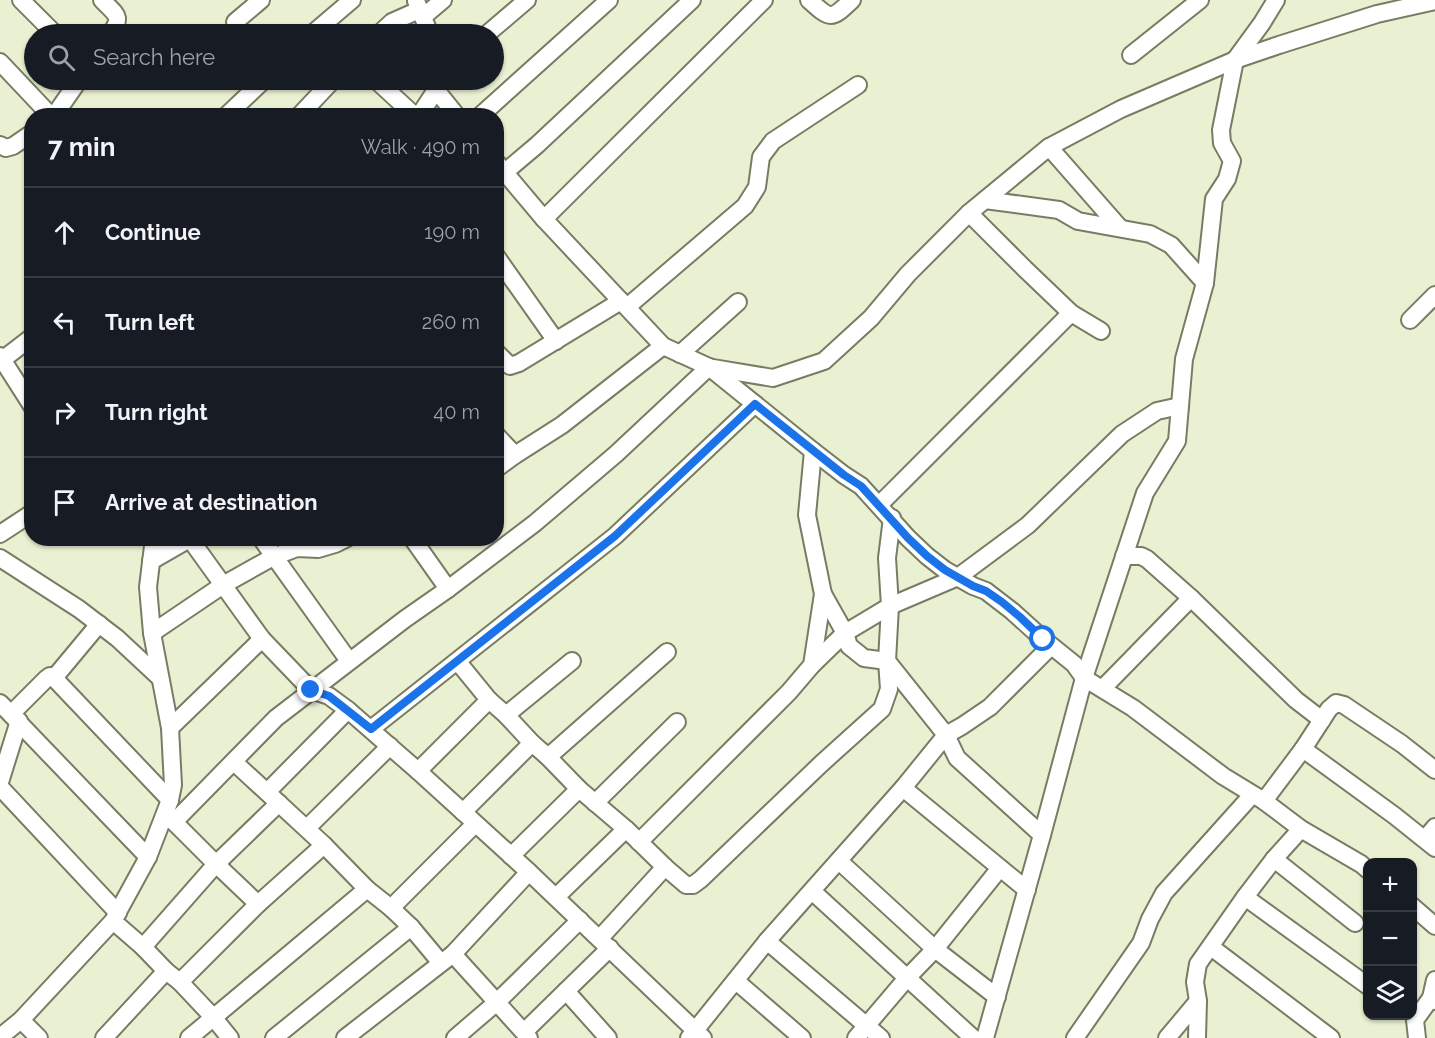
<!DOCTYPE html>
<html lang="en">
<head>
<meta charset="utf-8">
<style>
  :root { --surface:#171b24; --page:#242831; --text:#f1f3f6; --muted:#9ea1a6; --line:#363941 }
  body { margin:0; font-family:Raleway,sans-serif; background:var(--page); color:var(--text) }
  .controls { position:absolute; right:18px; bottom:18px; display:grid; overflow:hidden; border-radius:12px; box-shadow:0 2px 4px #0004 }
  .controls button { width:54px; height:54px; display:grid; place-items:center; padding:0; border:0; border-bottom:2px solid var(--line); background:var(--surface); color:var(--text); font:30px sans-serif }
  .stop { position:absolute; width:18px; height:18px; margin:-14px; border:4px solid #1a73e8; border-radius:50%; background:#fff }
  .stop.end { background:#1a73e8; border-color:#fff; box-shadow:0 2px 6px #0008 }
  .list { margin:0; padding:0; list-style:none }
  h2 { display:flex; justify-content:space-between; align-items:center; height:78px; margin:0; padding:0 24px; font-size:26px }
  h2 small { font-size:20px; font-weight:400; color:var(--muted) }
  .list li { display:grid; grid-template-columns:39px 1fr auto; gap:18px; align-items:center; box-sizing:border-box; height:90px; padding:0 24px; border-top:2px solid var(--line) }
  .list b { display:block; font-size:22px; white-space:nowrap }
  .list em { font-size:20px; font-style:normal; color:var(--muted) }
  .icon { flex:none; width:33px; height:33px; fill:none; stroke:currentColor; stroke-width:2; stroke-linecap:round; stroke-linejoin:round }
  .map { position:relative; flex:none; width:1435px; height:1038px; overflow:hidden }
  .search { position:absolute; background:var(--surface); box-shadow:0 2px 4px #0004; left:24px; top:24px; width:480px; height:66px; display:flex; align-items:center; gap:15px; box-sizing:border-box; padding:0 21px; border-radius:33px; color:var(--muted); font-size:22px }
  .panel { position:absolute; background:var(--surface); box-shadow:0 2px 4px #0004; left:24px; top:108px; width:480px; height:438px; border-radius:24px }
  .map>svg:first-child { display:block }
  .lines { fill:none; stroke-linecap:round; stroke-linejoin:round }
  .minor-casing { stroke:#777c62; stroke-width:20 }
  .minor { stroke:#fff; stroke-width:16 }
  .route { stroke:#1a73e8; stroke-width:8 }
</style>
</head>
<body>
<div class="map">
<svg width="1435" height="1038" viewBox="0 0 1435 1038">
  <rect width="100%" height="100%" fill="#eaf1d3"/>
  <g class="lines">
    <defs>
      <g id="minor">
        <polyline points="21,0 55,34"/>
        <path d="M102,0C115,14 124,16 110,34"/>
        <path d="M809,0C831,20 831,20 852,0"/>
        <polyline points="416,1 430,34"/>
        <polyline points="423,17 443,0"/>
        <polyline points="235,22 261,0"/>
        <polyline points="312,34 352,0"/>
        <polyline points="379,34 392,22 419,10"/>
        <polyline points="487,34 527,0"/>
        <polyline points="1131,55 1200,0"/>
        <polyline points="0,62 51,116"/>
        <polyline points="376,80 415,116"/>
        <polyline points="436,90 457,116"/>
        <polyline points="54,116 79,80"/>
        <polyline points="226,116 264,80"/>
        <polyline points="299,116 333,80"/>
        <polyline points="419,116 436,90 441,80"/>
        <polyline points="480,116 609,0"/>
        <polyline points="0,145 6,148 13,146 32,133"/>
        <polyline points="1049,147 1120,228"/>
        <polyline points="496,162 544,219 663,346 709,367 813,451 844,475 861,486 908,538 927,556 945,570 973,586 986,591 1012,611 1043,639 1074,664 1084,678 1133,708 1223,776 1264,801 1301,829 1361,864 1368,870"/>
        <polyline points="505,172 537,145 692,0"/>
        <polyline points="985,200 1059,210 1078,221 1150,234 1171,245 1205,283"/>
        <polyline points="969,213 1025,269 1071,313 1101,331"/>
        <polyline points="544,219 764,0"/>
        <polyline points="496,256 556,341"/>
        <polyline points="627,307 745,206 757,187 761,157 773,141 858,85"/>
        <polyline points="1410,320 1435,295"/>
        <polyline points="496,352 510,366 519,363 621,301"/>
        <polyline points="680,354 738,302"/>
        <polyline points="0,356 32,406"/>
        <polyline points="2,360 32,337"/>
        <polyline points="713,368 773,378 824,361 871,318 908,274 969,213 1049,147 1121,109 1235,60 1279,45 1377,14 1435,1"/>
        <polyline points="496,435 515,455"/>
        <polyline points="496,469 515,455 562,425 663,346"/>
        <polyline points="879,505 1071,313"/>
        <polyline points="0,534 32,513"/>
        <polyline points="261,538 349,661"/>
        <polyline points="412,538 448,589"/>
        <polyline points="190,539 262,639 311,690 329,696 348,710 418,771 529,872 703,1038"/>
        <polyline points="1124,556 1141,556 1147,559 1191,598 1296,700 1322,720"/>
        <polyline points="0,558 79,609 117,638 160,678"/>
        <polyline points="151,561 191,538"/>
        <polyline points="823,594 845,633 849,646 864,658 887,661 946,735 957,758 1042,835"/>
        <polyline points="152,633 223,585 273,557 297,548 318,549 335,544 347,538"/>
        <polyline points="458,662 489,700 506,715 532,743 548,757 579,789 626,829 665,867 686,885 693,885 701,879 821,764 882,709 889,689 887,661 890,606 887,558 892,518"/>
        <polyline points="812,665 845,633 890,606 958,577 1028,525 1122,434 1157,411 1180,406"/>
        <polyline points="54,678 99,624"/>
        <polyline points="1103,688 1191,598"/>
        <polyline points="0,703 148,857"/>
        <polyline points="11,714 46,679 50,676 54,678 170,800"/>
        <polyline points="506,715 572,661"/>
        <polyline points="170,728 262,639"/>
        <polyline points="371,729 615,536 755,404"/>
        <polyline points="1303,749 1395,816 1435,848"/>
        <polyline points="548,757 667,652"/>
        <polyline points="418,771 489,700"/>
        <polyline points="0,782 19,721"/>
        <polyline points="0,787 118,913"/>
        <polyline points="903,788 1027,890"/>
        <polyline points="267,792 348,710"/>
        <polyline points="1264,801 1303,749 1329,709 1336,703 1344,705 1402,744 1435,770"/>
        <polyline points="595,803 677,722"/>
        <polyline points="463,812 532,743"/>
        <polyline points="165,817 174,822 216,864 258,904"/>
        <polyline points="174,822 276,718 405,619 448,589 535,523 616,454 709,367"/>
        <polyline points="307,828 390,746"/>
        <polyline points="1425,839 1435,827"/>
        <polyline points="639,842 789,692 812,665 823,594 807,515 813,451"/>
        <polyline points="324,845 367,889 391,908 411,927 441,963"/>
        <polyline points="511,856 579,789"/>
        <polyline points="1274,859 1355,923"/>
        <polyline points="839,861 935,949 997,997"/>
        <polyline points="812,891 973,1038"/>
        <polyline points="556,897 626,829"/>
        <polyline points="1245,897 1368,986"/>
        <polyline points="1412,906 1435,926"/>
        <polyline points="391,908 475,824"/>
        <polyline points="113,921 143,947 166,971 180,982 213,1017 230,1038"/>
        <polyline points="600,938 665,867"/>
        <polyline points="767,941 881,1038"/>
        <polyline points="143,947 216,864 279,803"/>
        <polyline points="1211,947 1331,1038"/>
        <polyline points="453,954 529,1038"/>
        <polyline points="1435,980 1431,998 1435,1001"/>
        <polyline points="736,981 802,1038"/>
        <polyline points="180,982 258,904 324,845 234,762"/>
        <polyline points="566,991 608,1038"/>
        <polyline points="21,1020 39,1038"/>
        <polyline points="524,1032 610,948"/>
        <polyline points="0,1037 21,1020 113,921 148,857 170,800 173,785 170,728 152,633 148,587 154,538"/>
        <polyline points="104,1038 166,971"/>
        <polyline points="189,1038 367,889"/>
        <polyline points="274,1038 411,927"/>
        <polyline points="345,1038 453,954 529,872"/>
        <polyline points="455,1038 497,1002 580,920"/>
        <polyline points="689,1038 767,941 903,788 946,735 962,726 990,707 1051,646"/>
        <polyline points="856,1038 907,978 935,949 1000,868"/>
        <polyline points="985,1038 1042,835 1084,678 1145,493 1177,441 1184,359 1205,283 1214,199 1227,179 1232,161 1222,143 1221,130 1235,60 1262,23 1276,0"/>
        <polyline points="1075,1038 1141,943 1150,919 1164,893 1252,795"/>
        <polyline points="1167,1038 1198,1001"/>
        <polyline points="1197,1038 1198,1001 1195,982 1198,964 1245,897 1274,859 1301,829"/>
        <polyline points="1417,1038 1415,1020 1431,998"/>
      </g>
    </defs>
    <use href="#minor" class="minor-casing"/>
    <use href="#minor" class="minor"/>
  </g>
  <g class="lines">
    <polyline class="route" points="311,690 329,696 371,729 615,536 755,404 844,475 861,486 908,538 927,556 945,570 973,586 986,591 1002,602 1020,617 1043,639"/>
  </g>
</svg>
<div class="controls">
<button>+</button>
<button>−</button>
<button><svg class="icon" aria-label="layers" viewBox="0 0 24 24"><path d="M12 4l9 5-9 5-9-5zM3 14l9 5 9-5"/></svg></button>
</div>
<div class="stop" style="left:1043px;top:639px"></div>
<div class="stop end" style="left:311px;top:690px"></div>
<div class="search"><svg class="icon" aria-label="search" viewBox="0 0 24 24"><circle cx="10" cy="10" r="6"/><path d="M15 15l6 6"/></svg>Search here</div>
<section class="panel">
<h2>7 min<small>Walk · 490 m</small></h2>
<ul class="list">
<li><svg class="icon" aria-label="ahead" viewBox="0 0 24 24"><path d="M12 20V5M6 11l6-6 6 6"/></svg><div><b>Continue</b></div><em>190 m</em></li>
<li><svg class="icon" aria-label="left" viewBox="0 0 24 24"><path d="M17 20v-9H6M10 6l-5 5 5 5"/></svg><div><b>Turn left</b></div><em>260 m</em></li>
<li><svg class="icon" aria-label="right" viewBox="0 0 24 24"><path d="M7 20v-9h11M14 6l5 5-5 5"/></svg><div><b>Turn right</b></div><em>40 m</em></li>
<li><svg class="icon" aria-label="arrive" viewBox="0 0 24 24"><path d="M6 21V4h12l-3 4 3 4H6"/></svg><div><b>Arrive at destination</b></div></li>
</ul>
</section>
</div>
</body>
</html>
